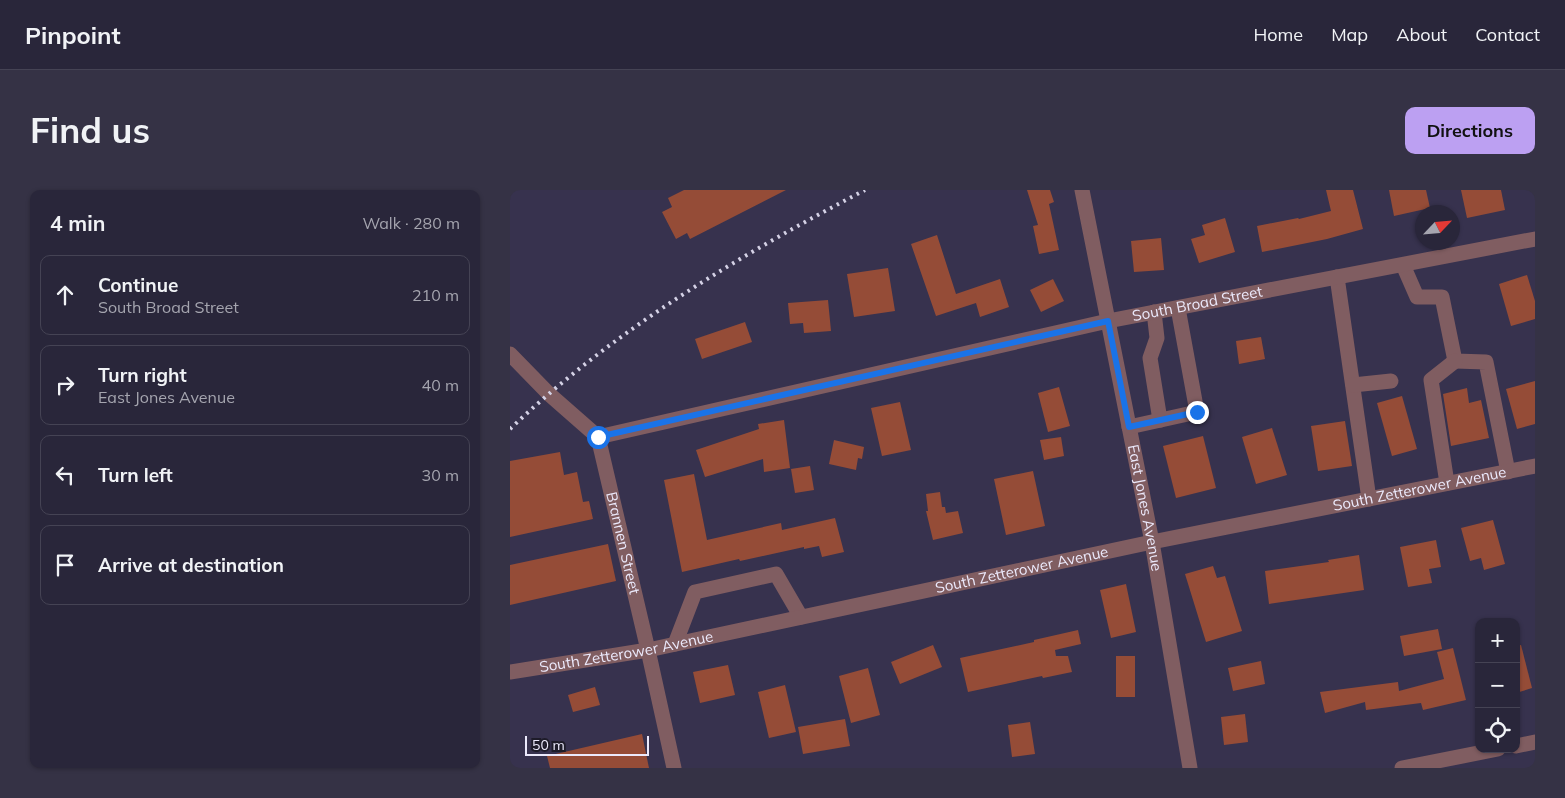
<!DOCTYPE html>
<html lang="en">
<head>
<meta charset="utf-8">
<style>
  :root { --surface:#29263a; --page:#353245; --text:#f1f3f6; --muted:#a5a5af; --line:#454354; --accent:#bca0f2 }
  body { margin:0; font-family:Mulish,sans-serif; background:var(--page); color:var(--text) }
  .controls { position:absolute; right:15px; bottom:15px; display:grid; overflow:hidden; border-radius:10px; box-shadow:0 1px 4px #0004 }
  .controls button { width:45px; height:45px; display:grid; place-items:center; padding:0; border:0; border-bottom:1px solid var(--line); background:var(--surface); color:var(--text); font:25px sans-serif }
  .compass { position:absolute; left:905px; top:15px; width:45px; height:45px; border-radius:50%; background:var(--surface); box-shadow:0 1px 4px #0004; rotate:64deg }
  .scale { position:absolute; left:15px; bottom:12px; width:124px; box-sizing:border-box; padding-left:5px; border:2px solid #ebe9fb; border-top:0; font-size:14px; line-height:18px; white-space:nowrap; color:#ebe9fb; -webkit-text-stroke:4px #1e1c29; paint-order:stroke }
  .stop { position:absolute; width:15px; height:15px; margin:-11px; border:4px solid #1a73e8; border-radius:50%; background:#fff }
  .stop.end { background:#1a73e8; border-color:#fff; box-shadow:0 1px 5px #0008 }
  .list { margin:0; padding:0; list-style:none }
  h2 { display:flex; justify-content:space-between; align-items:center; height:65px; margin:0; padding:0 20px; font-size:21px }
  h2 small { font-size:16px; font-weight:400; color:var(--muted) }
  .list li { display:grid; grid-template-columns:32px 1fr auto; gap:15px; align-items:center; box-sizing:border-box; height:80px; margin:0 10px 10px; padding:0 10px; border:1px solid var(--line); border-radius:10px }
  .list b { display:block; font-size:19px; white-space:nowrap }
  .list p { margin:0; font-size:16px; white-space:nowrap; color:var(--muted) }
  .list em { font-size:16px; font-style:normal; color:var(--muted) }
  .icon { flex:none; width:28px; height:28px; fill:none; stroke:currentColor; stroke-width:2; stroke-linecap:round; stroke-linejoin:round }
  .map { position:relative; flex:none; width:1025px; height:578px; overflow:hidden; border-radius:10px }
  header { display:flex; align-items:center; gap:30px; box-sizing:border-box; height:70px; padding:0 25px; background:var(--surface); border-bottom:1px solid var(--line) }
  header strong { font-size:24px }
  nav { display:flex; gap:28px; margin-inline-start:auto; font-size:18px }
  .intro { display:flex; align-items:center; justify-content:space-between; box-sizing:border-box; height:120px; padding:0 30px }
  h1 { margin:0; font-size:35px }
  .button { padding:12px 22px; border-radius:10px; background:var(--accent); color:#111; font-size:18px; font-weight:700 }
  main { display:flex; gap:30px; padding:0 30px }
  aside { flex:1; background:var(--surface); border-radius:10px; box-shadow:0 1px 4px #0004 }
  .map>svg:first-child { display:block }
  .building { fill:#954c37 }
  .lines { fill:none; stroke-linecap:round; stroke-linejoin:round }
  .minor { stroke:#805d61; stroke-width:15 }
  .rail { stroke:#d5d2e6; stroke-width:4; stroke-dasharray:2.5 5; stroke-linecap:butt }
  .route { stroke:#1a73e8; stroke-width:6 }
  .labels { text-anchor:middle; stroke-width:4; stroke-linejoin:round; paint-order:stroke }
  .street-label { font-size:15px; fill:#ebe9fb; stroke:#1e1c29 }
</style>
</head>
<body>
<header>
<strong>Pinpoint</strong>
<nav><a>Home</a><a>Map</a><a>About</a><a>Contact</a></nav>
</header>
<div class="intro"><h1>Find us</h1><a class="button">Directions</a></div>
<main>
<aside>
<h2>4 min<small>Walk · 280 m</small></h2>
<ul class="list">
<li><svg class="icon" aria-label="ahead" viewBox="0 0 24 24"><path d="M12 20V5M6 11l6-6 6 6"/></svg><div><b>Continue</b><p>South Broad Street</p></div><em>210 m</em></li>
<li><svg class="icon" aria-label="right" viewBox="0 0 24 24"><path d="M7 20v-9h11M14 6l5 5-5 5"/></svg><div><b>Turn right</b><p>East Jones Avenue</p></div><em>40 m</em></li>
<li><svg class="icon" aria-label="left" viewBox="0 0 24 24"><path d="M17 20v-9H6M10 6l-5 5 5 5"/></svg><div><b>Turn left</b></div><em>30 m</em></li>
<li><svg class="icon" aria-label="arrive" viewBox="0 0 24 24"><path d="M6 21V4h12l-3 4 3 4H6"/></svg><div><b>Arrive at destination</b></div></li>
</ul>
</aside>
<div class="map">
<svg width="1025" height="578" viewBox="0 0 1025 578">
  <rect width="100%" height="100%" fill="#37324e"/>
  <g class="building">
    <polygon points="174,0 276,0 180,49 177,43 166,49 152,22 162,17 158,8"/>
    <polygon points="517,0 540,0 544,12 539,14 549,60 529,64 523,36 528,35"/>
    <polygon points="816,0 843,0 853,39 817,49 752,62 747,36 788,28 789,29 821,21"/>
    <polygon points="879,0 916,0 920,18 884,26"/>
    <polygon points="951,0 991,0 995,20 957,28"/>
    <polygon points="715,28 725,62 689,73 681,49 695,45 692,35"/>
    <polygon points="427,45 446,104 490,89 499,117 470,127 466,113 426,126 401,54"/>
    <polygon points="651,48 654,80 624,82 621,51"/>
    <polygon points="378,78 385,121 344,127 337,84"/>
    <polygon points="1017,85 1025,111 1025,129 1001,136 989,94"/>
    <polygon points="543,89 554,111 531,122 520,100"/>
    <polygon points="318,110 321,141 294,143 293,133 280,134 278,113"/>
    <polygon points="235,132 242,152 192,169 185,149"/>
    <polygon points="751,147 755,169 729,174 726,151"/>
    <polygon points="1025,191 1025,234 1007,239 996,199"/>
    <polygon points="549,197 560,236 538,242 528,203"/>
    <polygon points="957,198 959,213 971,210 979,248 941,256 933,204"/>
    <polygon points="892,206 907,259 882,266 867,213"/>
    <polygon points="390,212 401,260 372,266 361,218"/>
    <polygon points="274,230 280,278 254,282 253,269 195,287 186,260 249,239 248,234"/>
    <polygon points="835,231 842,276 808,281 801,236"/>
    <polygon points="762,238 777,285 746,294 732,247"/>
    <polygon points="693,246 706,298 666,308 653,256"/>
    <polygon points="551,247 554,266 534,270 530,250"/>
    <polygon points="324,250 354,257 352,269 348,268 346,280 319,274"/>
    <polygon points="50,262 54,285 67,282 73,312 79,311 83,329 0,347 0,271"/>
    <polygon points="300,276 304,300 285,303 281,279"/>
    <polygon points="523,281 535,336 496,345 484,289"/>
    <polygon points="184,284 197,350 271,333 272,340 325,328 334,362 312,367 309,356 294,359 294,357 230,371 229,369 172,382 154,290"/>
    <polygon points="430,302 432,317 435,317 436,323 448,321 453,343 423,350 416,321 418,321 416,304"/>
    <polygon points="983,330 995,374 974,380 971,368 960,371 951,338"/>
    <polygon points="926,350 931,377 919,379 922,393 898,397 890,357"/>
    <polygon points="98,354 106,391 0,415 0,375"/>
    <polygon points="849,365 854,400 759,414 755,381 819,372 818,370"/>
    <polygon points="703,376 707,388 715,386 732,441 696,452 675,384"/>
    <polygon points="616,394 626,442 601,448 590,400"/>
    <polygon points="928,439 932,459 894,466 890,446"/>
    <polygon points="568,440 571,454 545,460 546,466 558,466 562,482 533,488 532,486 458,502 450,468 524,452 524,450"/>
    <polygon points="423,455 432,477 390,494 381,472"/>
    <polygon points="1011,455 1022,498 1006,503 1006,456"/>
    <polygon points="943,458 956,510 913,520 911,513 856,520 855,512 815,523 810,502 888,492 889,501 934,489 927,462"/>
    <rect x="606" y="466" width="19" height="41"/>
    <polygon points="751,471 755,494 723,501 718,478"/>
    <polygon points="218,475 225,505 190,513 183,482"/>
    <polygon points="358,478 370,525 341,533 329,486"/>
    <polygon points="275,495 286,542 259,548 248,502"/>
    <polygon points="85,497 90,515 63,522 58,505"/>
    <polygon points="735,524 738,552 714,555 711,527"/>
    <polygon points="335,529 340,556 293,564 288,537"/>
    <polygon points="520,532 525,564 502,567 498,535"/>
    <polygon points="132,544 139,578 40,578 37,566"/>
  </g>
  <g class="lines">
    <g class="minor">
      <path id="s1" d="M572,0L642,352L680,578"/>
      <polyline points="893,75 907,107 932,107 945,171 976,172 998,282"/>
      <polyline points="827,87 859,309"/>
      <polyline points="644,122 647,148 640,168 650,230"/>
      <path id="s2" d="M0,164L39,204L88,247L138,460L164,578"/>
      <polyline points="843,195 881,191"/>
      <polyline points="619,237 687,222 668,118"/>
      <path id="s3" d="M88,247L598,131L1025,49"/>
      <polyline points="937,293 921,190 945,171"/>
      <polyline points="165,454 185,402 266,384 291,427"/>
      <path id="s4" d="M0,482L138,460L642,352L1025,276"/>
      <polyline points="1006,556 1025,552"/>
      <polyline points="892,578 988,559"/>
    </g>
    <path class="rail" d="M0,239C104,140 228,66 355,0"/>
  </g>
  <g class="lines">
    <polyline class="route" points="88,247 598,131 619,237 687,222"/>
  </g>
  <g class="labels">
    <g class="street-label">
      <text dy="5" stroke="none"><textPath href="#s3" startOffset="614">South Broad Street</textPath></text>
      <text dy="5" stroke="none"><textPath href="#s4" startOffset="928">South Zetterower Avenue</textPath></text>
      <text dy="5" stroke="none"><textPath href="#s1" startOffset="324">East Jones Avenue</textPath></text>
      <text dy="5" stroke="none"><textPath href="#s2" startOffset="230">Brannen Street</textPath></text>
      <text dy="5" stroke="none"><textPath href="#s4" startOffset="522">South Zetterower Avenue</textPath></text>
      <text dy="5" stroke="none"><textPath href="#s4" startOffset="118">South Zetterower Avenue</textPath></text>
    </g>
  </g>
</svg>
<div class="controls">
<button>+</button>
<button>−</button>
<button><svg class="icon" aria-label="locate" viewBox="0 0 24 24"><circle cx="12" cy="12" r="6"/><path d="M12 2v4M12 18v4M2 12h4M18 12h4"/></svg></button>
</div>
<svg class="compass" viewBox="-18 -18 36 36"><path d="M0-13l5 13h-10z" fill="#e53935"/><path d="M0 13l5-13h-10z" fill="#a5a5af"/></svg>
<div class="scale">50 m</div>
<div class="stop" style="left:88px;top:247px"></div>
<div class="stop end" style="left:687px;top:222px"></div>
</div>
</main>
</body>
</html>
